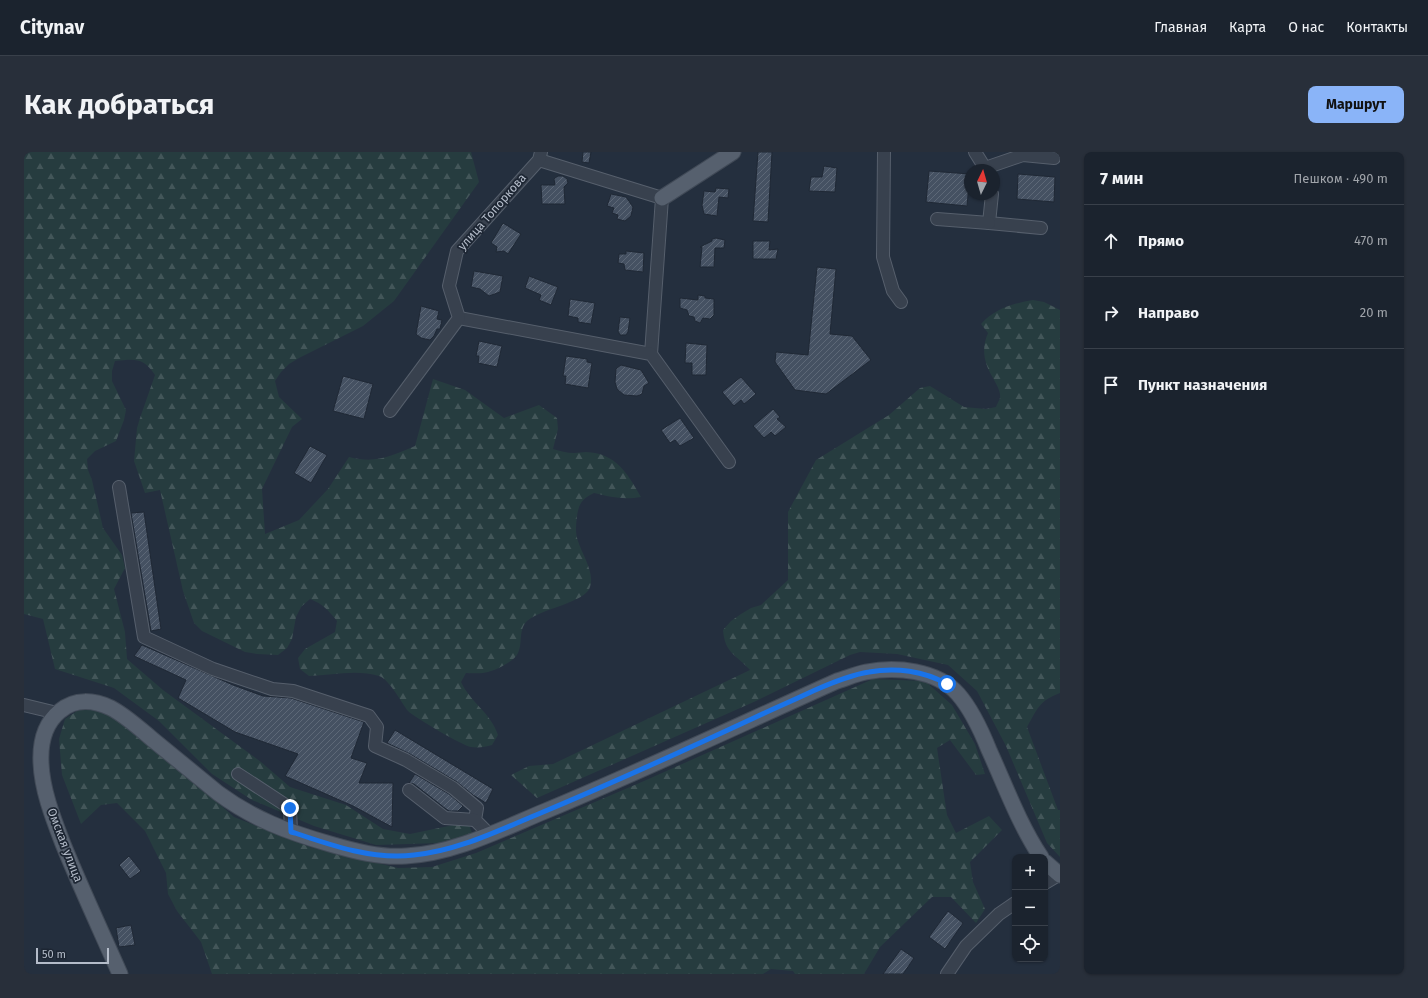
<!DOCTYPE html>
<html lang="ru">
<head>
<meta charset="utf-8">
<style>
  :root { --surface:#1b232e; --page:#282f3a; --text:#f1f3f6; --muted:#a0a4aa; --line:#39404a; --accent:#8ab4f8 }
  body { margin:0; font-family:"Fira Sans",sans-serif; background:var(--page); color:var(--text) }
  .controls { position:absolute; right:12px; bottom:12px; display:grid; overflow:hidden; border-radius:8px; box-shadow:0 1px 3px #0004 }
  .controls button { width:36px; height:36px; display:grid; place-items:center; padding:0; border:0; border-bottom:1px solid var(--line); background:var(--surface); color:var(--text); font:20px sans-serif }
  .compass { position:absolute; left:940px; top:12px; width:36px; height:36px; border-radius:50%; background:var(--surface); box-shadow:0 1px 3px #0004; rotate:5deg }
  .scale { position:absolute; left:12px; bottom:10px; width:73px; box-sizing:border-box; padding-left:4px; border:2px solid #b4bcc9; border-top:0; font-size:11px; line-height:14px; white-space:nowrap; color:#b4bcc9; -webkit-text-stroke:3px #1d2633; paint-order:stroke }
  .stop { position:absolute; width:12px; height:12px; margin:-9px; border:3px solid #1a73e8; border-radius:50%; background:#fff }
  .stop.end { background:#1a73e8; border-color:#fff; box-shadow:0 1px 4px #0008 }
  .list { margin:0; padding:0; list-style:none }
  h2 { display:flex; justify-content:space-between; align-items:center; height:52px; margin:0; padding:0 16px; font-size:17px }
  h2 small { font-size:13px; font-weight:400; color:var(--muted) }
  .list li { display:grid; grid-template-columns:26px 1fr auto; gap:12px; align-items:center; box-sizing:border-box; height:72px; padding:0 16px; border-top:1px solid var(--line) }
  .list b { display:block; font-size:15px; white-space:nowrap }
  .list em { font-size:13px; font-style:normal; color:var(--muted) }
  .icon { flex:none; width:22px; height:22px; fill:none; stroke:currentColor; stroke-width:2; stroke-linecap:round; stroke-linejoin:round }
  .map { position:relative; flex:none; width:1036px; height:822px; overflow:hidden; border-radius:8px }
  header { display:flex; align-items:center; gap:24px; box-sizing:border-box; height:56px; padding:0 20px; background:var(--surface); border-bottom:1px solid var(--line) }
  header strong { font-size:19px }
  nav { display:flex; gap:22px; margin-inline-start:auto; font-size:14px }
  .intro { display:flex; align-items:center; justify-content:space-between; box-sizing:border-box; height:96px; padding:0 24px }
  h1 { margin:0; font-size:28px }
  .button { padding:10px 18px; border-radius:8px; background:var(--accent); color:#111; font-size:14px; font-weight:700 }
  main { display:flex; gap:24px; padding:0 24px }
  aside { flex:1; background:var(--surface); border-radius:8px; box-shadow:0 1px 3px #0004 }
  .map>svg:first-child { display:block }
  .forest { fill:url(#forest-firs) }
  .building { fill:url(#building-hatch); stroke:#1f2835 }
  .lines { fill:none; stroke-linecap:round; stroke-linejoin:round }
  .minor-casing { stroke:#565f6c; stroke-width:14 }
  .major-casing { stroke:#414a57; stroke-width:17 }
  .minor { stroke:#38414e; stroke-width:12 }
  .major { stroke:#56606e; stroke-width:15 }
  .route { stroke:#1a73e8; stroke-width:5 }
  .labels { text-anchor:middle; stroke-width:3.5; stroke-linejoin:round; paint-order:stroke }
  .street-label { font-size:12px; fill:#b4bcc9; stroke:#1d2633 }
</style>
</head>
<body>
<header>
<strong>Citynav</strong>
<nav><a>Главная</a><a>Карта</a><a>О нас</a><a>Контакты</a></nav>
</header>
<div class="intro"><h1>Как добраться</h1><a class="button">Маршрут</a></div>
<main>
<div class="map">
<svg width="1036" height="822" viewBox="0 0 1036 822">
  <defs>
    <pattern id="forest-firs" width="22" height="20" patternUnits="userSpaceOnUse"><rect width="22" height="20" fill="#263c3f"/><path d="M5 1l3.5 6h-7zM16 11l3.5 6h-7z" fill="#435659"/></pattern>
    <pattern id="building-hatch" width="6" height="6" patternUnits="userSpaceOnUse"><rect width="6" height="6" fill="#455162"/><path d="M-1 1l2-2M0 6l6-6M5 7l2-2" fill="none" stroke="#5d6877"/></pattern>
  </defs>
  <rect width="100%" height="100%" fill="#242f3e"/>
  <g class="forest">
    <path d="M0,0H447L455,30L370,149L339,174L275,206L265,212L257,220L251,229L255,245L278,267L268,275L238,337L241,382L275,368L304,337L325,305C352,312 367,304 391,294L409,227L441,238L480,266L515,253L533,266L534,277L529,297C536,299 543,301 550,301C554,301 558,300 562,300C592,301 604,322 617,345C599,348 587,345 570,341C558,347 555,351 553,364C552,372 551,381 554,389C558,402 571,421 566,435C561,451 518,456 503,469C494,478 499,491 494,501C491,509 472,518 464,520C457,522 450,521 442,521L437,530C447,551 467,561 474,583L468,593C461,595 455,596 447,595C439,594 390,565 384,559C377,550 365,527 355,524C333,517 308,523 285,524L276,517L274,506L281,497L311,480L313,469C304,458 299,452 286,447L277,455L272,465L268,487L263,496L254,503L233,502L221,500L178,479L170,471L159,439L136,338L121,341L110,309L113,276L116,266L131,223C119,205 111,207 91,209L88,219V229L102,258L100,268L92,289L71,299L63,307L64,318L68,328L79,376L98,403L101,416L90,437L101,480L103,507L139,538L237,610L266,635L322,653L359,677L386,682L444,670L448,681L417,691L352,693L290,674L228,648L188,622L135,569L90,536L31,517L19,467L0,462Z"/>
    <path d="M1009,148L1020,150L1036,158V541C1015,549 1014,556 1003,575L1034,658H1036V705L1023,691L982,594L953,539L924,513L873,502L836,500L826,503L732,549L513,646L487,623L505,614L529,612L726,518C712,502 701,502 699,478L707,469L717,462L727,456L737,453L764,428V360L792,308L865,263L896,236L906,234L940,255L962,257L972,255C973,252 975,249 976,246C977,239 972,232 969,226C960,211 957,197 964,181L957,172C970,157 990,151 1009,148Z"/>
    <polygon points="849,527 901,529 928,553 951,592 961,622 952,623 926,588 913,596 923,663 932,681 965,664 978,678 946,710 949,730 961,757 952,771 927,745 908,745 856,795 840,822 771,822 769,819 747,817 739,822 188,822 177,790 153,759 144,742 142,721 121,679 93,651 77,653 57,672 38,623 35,587 41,567 59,555 81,561 115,581 210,665 286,695 374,716 408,715 452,701 620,629"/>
  </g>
  <g class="building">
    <polygon points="559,0 567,0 565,11 558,10"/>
    <polygon points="734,0 748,0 744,70 729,69"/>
    <polygon points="800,14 813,16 811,40 785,39 787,25 798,25"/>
    <polygon points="905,19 946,22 943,54 902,50"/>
    <polygon points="994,22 1031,25 1030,50 993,47"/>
    <polygon points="534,24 539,24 543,27 544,31 540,35 541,52 518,52 517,33 531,33 530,27"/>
    <polygon points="692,36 705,37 704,46 695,45 693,64 680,62 678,53 680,39 691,40"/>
    <polygon points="587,42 602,45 609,55 607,64 601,69 593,67 594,63 588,61 590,56 583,54"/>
    <polygon points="479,71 497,82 484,102 480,99 472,100 473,95 467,91"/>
    <polygon points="692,86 701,88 700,96 691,96 690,115 676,115 678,95 676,95 688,89 688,87"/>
    <polygon points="729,89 746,89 745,98 754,97 752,107 729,107"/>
    <polygon points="602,99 620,101 619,120 601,118 600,112 594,111 595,102 602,102"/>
    <polygon points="793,115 812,117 806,182 828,184 847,208 802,242 771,238 751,210 752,200 784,203"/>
    <polygon points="450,119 479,124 476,140 465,144 456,137 447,135"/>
    <polygon points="505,124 534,135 527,153 515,148 517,143 501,136"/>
    <polygon points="674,143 681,144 681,146 690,147 690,163 686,167 679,166 676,171 671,169 670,165 665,164 663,158 656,156 656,146 674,148"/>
    <polygon points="546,147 571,151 567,172 554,170 554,166 544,164"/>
    <polygon points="397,154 415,159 413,167 418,168 416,177 413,177 410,184 406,188 397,186 392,182"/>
    <polygon points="596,165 606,166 604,180 602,183 596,183 594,179"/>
    <polygon points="455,189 478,194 473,215 454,211 455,204 452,204"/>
    <polygon points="662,191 683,193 682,223 668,223 668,211 661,211"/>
    <polygon points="542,204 563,207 563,210 568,211 564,236 541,232 542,224 539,224"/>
    <polygon points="597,213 617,218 625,231 620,234 618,242 613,244 600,243 593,237 591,230 592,217"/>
    <polygon points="319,224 349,232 340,267 309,259"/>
    <polygon points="717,225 732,242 720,252 717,248 710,254 698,240"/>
    <polygon points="749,257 756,265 753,267 762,275 751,284 747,280 740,286 729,274"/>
    <polygon points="656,266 670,286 656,294 651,288 646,291 637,278"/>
    <polygon points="286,294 303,303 287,331 270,321"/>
    <polygon points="120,360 137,477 127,479 107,361"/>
    <polygon points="118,493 209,533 239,544 267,546 340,570 327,606 343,611 335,631 369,631 368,675 329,654 261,624 274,602 211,580 154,546 162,528 110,504"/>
    <polygon points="371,578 469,637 462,651 449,643 433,630 386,602 363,591"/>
    <polygon points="391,622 425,642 439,654 434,659 425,659 422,657 390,632 385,631"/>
    <polygon points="105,704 117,719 106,727 95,713"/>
    <polygon points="924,759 939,771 921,797 905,785"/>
    <polygon points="107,773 111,793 95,795 92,776"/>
    <polygon points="877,797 890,806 879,822 859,822"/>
  </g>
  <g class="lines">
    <defs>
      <g id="minor">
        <polyline points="860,0 859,105 869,139 877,150"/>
        <polyline points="951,0 961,16 999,3 1030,6"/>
        <polyline points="515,8 638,46 627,202"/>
        <polyline points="968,42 965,71 1017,76"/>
        <polyline points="913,67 965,71"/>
        <polyline points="435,166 627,202 705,310"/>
        <polyline points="366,259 435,166 425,134 433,99 515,8 517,0"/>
        <polyline points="95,335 120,485 189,517 248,537 269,539 345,564 353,575 351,594 382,608 429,636 453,656 451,668 465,682"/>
        <polyline points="0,553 33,561"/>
        <polyline points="214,622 266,656 267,680"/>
        <polyline points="385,638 421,666 451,668"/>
        <polyline points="1021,731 1036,722"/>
        <polyline points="923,822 942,794 975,762 991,751"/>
      </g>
      <g id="major">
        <polyline points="638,46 709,0"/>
        <polyline points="1021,710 1036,723"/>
        <path d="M96,822C77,779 57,736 39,692C29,666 18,638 17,611C16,591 20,572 36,559C51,546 70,548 87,556C102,564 115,576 128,587C150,605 172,623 194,641C229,667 264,680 306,692C330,699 356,706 382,704C428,702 476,678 519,660C618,619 715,573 813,529C823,526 832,522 842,520C872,514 913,518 934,542C948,558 957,578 965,598C981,633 995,672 1017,705"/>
      </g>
    </defs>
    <use href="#minor" class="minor-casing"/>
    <use href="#major" class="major-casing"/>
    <use href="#minor" class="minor"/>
    <use href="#major" class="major"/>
  </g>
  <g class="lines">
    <path class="route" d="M266,656L267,680L271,681C309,694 350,708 390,703C433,699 473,679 512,663C586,632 659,599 732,565C751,556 770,548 789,539C807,531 826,523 845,520C872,515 900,519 923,532"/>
  </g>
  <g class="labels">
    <g class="street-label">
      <text transform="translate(468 60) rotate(-49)" y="4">улица Топоркова</text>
      <text transform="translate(41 693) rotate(69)" y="4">Омская улица</text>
    </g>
  </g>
</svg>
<div class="controls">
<button>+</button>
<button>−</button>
<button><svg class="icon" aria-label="locate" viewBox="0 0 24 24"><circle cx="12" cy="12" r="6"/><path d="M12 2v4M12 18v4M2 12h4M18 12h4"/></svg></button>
</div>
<svg class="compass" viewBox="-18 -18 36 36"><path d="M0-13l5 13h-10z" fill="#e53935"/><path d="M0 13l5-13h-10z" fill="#a0a4aa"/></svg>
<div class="scale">50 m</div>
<div class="stop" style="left:923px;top:532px"></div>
<div class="stop end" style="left:266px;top:656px"></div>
</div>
<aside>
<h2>7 мин<small>Пешком · 490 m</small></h2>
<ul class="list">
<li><svg class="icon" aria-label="ahead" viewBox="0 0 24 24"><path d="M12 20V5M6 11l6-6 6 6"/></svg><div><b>Прямо</b></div><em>470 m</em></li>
<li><svg class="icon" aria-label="right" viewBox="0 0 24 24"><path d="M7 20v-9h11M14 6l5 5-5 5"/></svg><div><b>Направо</b></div><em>20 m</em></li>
<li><svg class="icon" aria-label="arrive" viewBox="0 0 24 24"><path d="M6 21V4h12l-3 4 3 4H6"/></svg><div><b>Пункт назначения</b></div></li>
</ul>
</aside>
</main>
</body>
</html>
